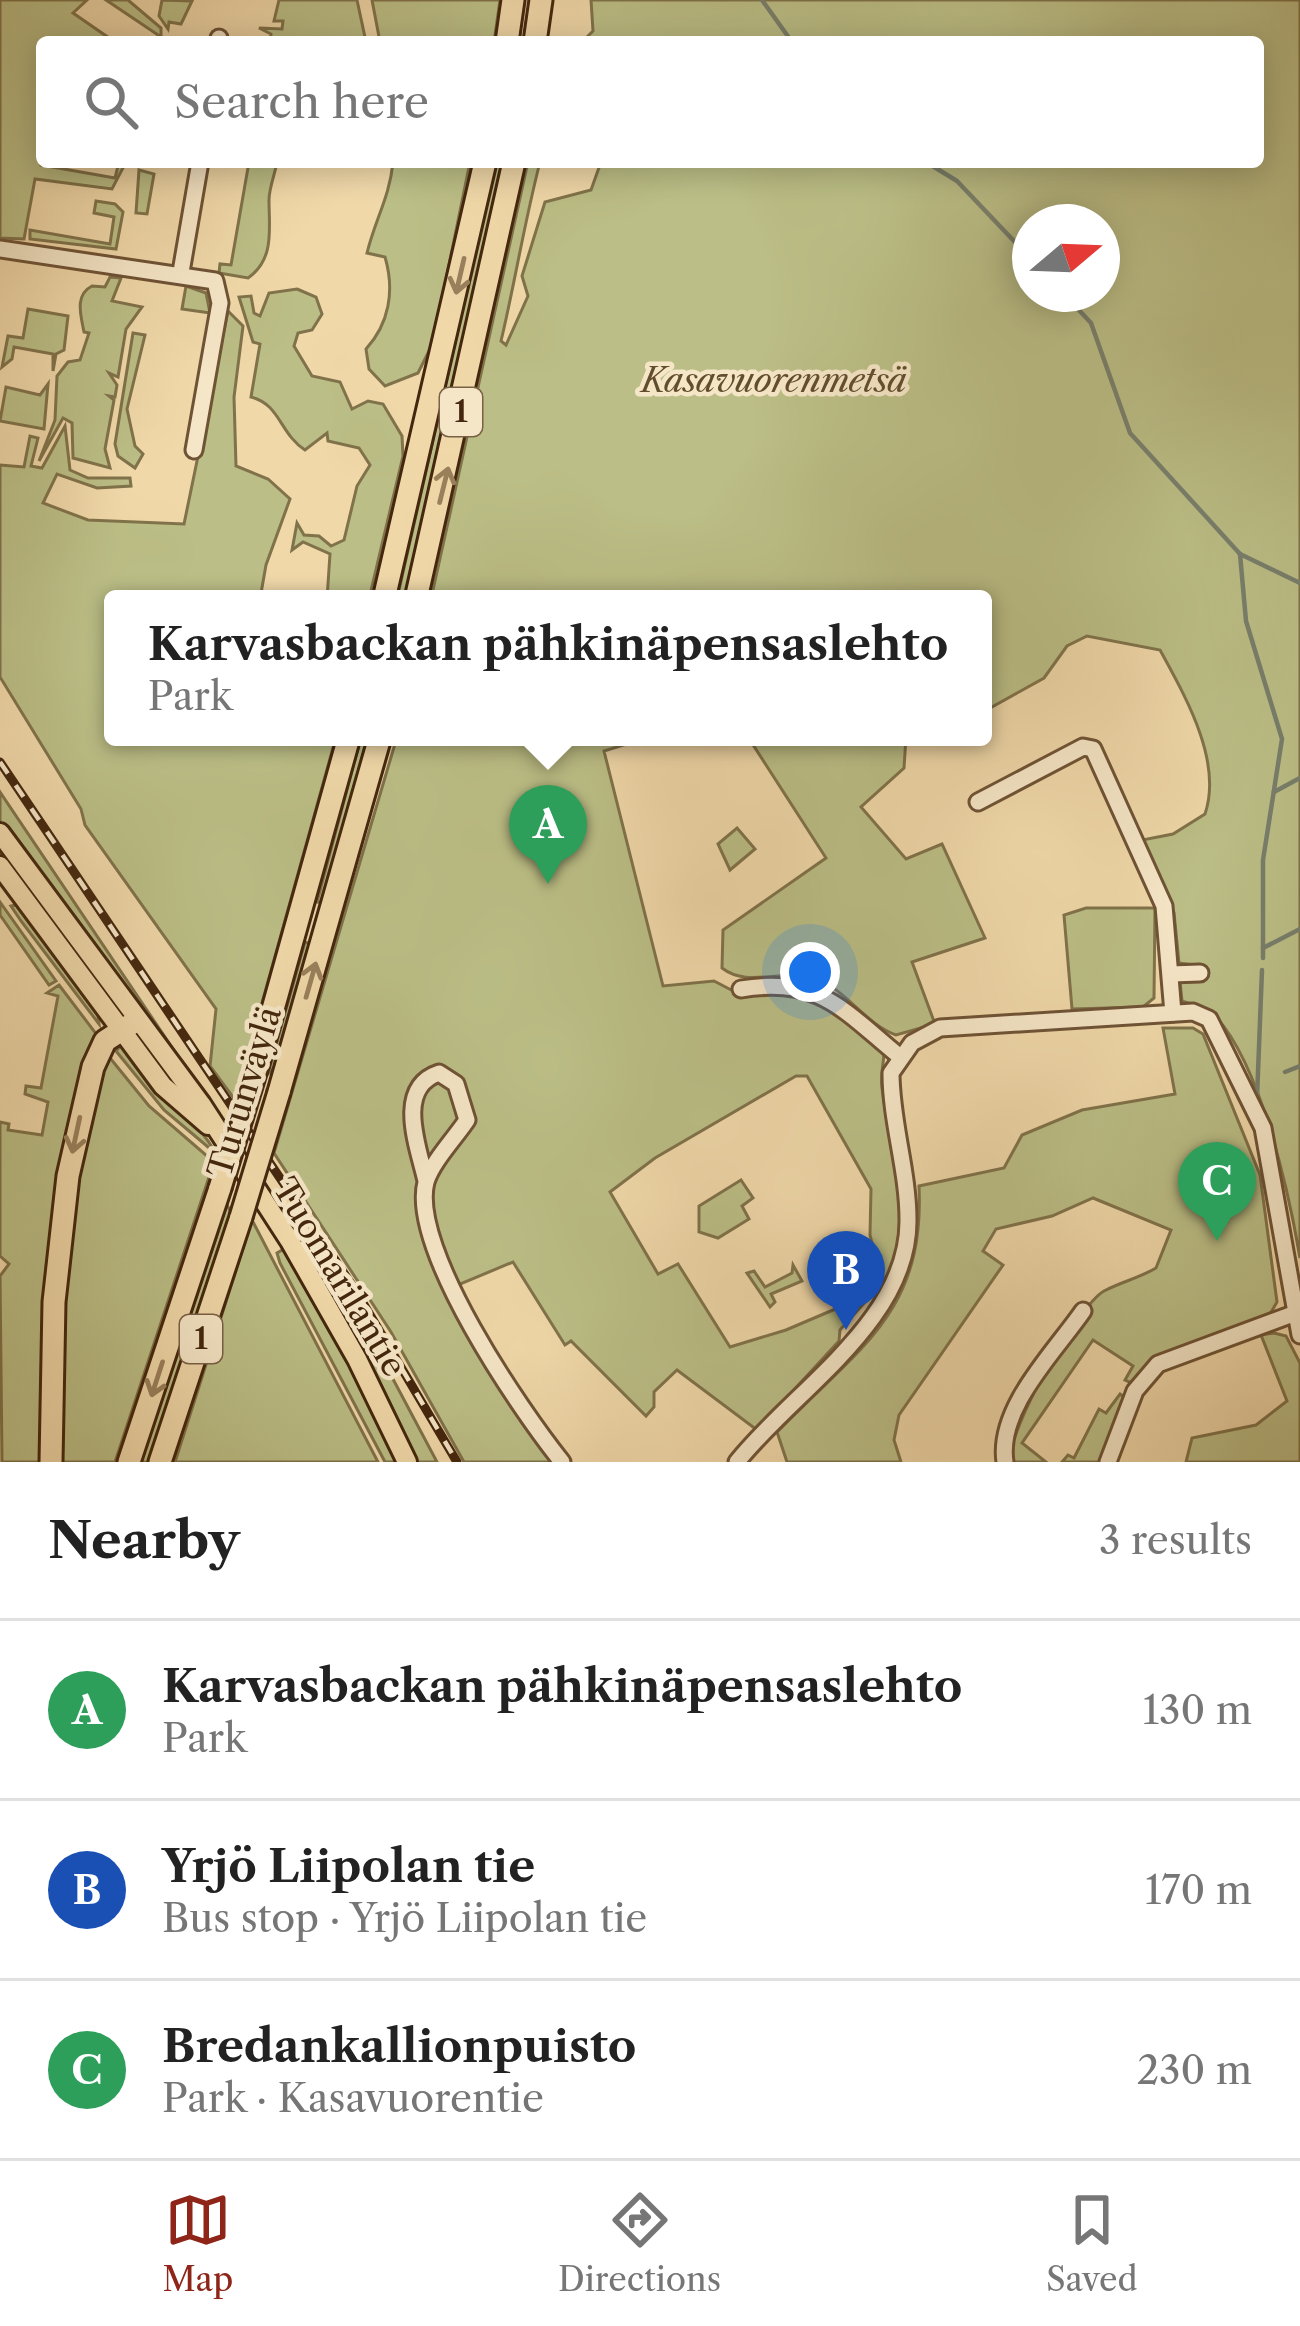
<!DOCTYPE html>
<html lang="en">
<head>
<meta charset="utf-8">
<style>
  :root { --surface:#fff; --page:#f2f2f2; --text:#222; --muted:#767676; --line:#e0e0e0; --accent:#8f2418 }
  body { margin:0; font-family:"Libre Caslon Text",serif; background:var(--page); color:var(--text) }
  .compass { position:absolute; left:1012px; top:204px; width:108px; height:108px; border-radius:50%; background:var(--surface); box-shadow:0 6px 30px #0003; rotate:71deg }
  .you { position:absolute; left:810px; top:972px; width:42px; height:42px; margin:-30px; border:9px solid #fff; border-radius:50%; background:#1a73e8; box-shadow:0 0 0 18px #1a73e833 }
  .badge { display:grid; place-items:center; width:78px; height:78px; border-radius:50%; background:var(--accent); color:#fff; font-size:39px; font-weight:700 }
  .pin { position:absolute; translate:-50% -99px; filter:drop-shadow(0 3px 6px #0008) }
  .pin::after { content:''; position:absolute; top:63px; width:42px; height:36px; background:inherit; clip-path:polygon(0 0,100% 0,50% 100%) }
  .popup { position:absolute; left:104px; top:590px; width:888px; height:156px; box-sizing:border-box; display:grid; place-content:center; border-radius:12px; background:var(--surface); filter:drop-shadow(0 3px 9px #0005); font-size:39px; white-space:nowrap; color:var(--muted) }
  .popup b { font-size:45px; color:var(--text) }
  .popup::after { content:''; position:absolute; left:50%; top:100%; margin-left:-24px; border:24px solid transparent; border-top-color:var(--surface) }
  .list { margin:0; padding:0; list-style:none }
  h2 { display:flex; justify-content:space-between; align-items:center; height:156px; margin:0; padding:0 48px; font-size:51px }
  h2 small { font-size:39px; font-weight:400; color:var(--muted) }
  .list li { display:grid; grid-template-columns:78px 1fr auto; gap:36px; align-items:center; box-sizing:border-box; height:180px; padding:0 48px; border-top:3px solid var(--line) }
  .list b { display:block; font-size:45px; white-space:nowrap }
  .list p { margin:0; font-size:39px; white-space:nowrap; color:var(--muted) }
  .list em { font-size:39px; font-style:normal; color:var(--muted) }
  .icon { flex:none; width:66px; height:66px; fill:none; stroke:currentColor; stroke-width:2; stroke-linecap:round; stroke-linejoin:round }
  .map { position:relative; flex:none; width:1300px; height:1462px; overflow:hidden }
  .search { position:absolute; background:var(--surface); box-shadow:0 6px 30px #0003; left:36px; right:36px; top:36px; height:132px; display:flex; align-items:center; gap:30px; box-sizing:border-box; padding:0 42px; border-radius:12px; color:var(--muted); font-size:45px }
  .sheet { height:696px; background:var(--surface) }
  nav { display:flex; justify-content:space-around; align-items:center; box-sizing:border-box; height:168px; border-top:3px solid var(--line); background:var(--surface); font-size:33px; color:var(--muted) }
  nav a { display:grid; justify-items:center; gap:6px }
  nav .on { color:var(--accent) }
  .map>svg:first-child { display:block }
  .green { fill:#bbbe86; stroke:#80724a; stroke-width:3; fill-rule:evenodd }
  .lines { fill:none; stroke-linecap:round; stroke-linejoin:round }
  .stream { stroke:#787f6c; stroke-width:4.5 }
  .minor-casing { stroke:#6f5335; stroke-width:21 }
  .major-casing { stroke:#44270e; stroke-width:24 }
  .highway-casing { stroke:#44270e; stroke-width:27 }
  .minor { stroke:#f5e6c7; stroke-width:15 }
  .major { stroke:#f0d8a9; stroke-width:18 }
  .highway { stroke:#f0d8a9; stroke-width:21 }
  .rail-casing { stroke:#44270e; stroke-width:9 }
  .rail { stroke:#f5e6c7; stroke-width:4.5; stroke-dasharray:14; stroke-linecap:butt }
  .highway-bridge-casing { stroke:#44270e; stroke-width:27; stroke-linecap:butt }
  .highway-bridge { stroke:#f0d8a9; stroke-width:21 }
  .oneway { stroke:#9a805c }
  .labels { text-anchor:middle; stroke-width:9; stroke-linejoin:round; paint-order:stroke }
  .shield { fill:#f5e6c7; stroke:#796046; stroke-width:3 }
  .shield-label { font-size:30px; font-weight:bold; fill:#44270e }
  .park-label { font-size:33px; font-style:italic; fill:#624d2c; stroke:#f5e6c7 }
  .street-label { font-size:33px; fill:#44270e; stroke:#f5e6c7 }
</style>
</head>
<body>
<div class="map">
<svg width="1300" height="1462" viewBox="0 0 1300 1462">
  <rect width="100%" height="100%" fill="#f0d8a9"/>
  <filter id="stains"><feTurbulence type="fractalNoise" baseFrequency=".00167" numOctaves="4"/><feColorMatrix values="0 0 0 0 .2 0 0 0 0 .09 0 0 0 0 .02 0 0 0 .5 -.17"/></filter>
  <radialGradient id="worn" r=".72"><stop offset=".6" stop-color="#630" stop-opacity="0"/><stop offset="1" stop-color="#630" stop-opacity=".3"/></radialGradient>
  <g class="green">
    <polygon points="0,0 87,0 73,13 112,40 42,42 41,165 115,178 119,162 126,162 112,189 35,179 24,239 0,238"/>
    <polygon points="106,0 128,0 161,28 161,37"/>
    <polygon points="162,0 192,1 181,24 169,22 168,29 159,16"/>
    <polygon points="279,0 357,0 366,42 270,42 271,34 259,28 282,29 283,21 274,21"/>
    <polygon points="372,0 500,0 494,42 380,42"/>
    <path d="M591,0H1300V1258C1289,1193 1261,1066 1216,1017C1207,1007 1194,1005 1182,1001L1180,981L1202,976L1203,966L1179,963L1174,913L1142,840L1173,834L1205,814C1223,761 1185,696 1160,650L1087,636L1067,646L1044,678L983,712V599H431L528,162H540C524,224 515,282 501,341L506,345L528,296L522,276L545,202L591,190L601,162H1258V42H582L593,31ZM1030,222H1102V294H1030Z"/>
    <path d="M249,162H277C275,174 269,188 269,200C269,229 275,259 248,278L219,273L220,264L231,265Z"/>
    <path d="M393,162H470L433,343L418,373L385,386L369,369L366,349C389,324 395,291 385,257L367,253C375,220 390,196 393,162Z"/>
    <polygon points="496,162 504,162 405,599 397,599"/>
    <polygon points="139,170 154,174 147,214 136,213"/>
    <polygon points="96,201 115,204 123,212 116,249 30,239 30,230 110,244 114,217 94,213"/>
    <path d="M110,277L121,278L112,301L142,307L126,329L118,377L109,373L117,385L115,397L109,396L114,400L105,449L110,468L73,458L72,423L63,418L39,461L55,420L57,376L68,362L80,360L89,333L84,332C81,316 74,295 92,286L105,287Z"/>
    <polygon points="186,286 206,293 210,313 182,309"/>
    <path d="M297,289L316,297L322,314L312,330L298,333L294,346L312,376L340,382L352,409L368,401L383,404L402,436L403,456L369,599H327L330,554L303,542L292,550L297,523L304,535L319,536L331,546L344,540L357,486L370,465L359,448L328,441L327,433L305,450C280,434 280,404 251,397L260,344L253,342L239,297L251,296L254,313L260,316L269,293Z"/>
    <polygon points="28,309 68,316 64,350 56,354 53,371 53,354 14,347 12,359 2,367 8,336 23,338"/>
    <polygon points="228,311 243,326 234,397 236,466 268,479 290,499 266,565 260,599 113,599 113,737 336,737 235,1100 210,1066 216,1009 85,825 81,809 0,677 0,465 24,467 30,436 38,438 31,466 42,468 65,426 70,470 88,478 130,478 131,486 97,488 57,474 43,503 88,520 184,524"/>
    <polygon points="133,333 145,335 127,409 135,446 143,454 135,468 118,456 115,444"/>
    <polygon points="48,384 44,429 0,421 6,387 40,395"/>
    <polygon points="361,737 370,737 324,903 317,902"/>
    <path d="M397,737H649L604,751L663,986L714,981L739,994C805,980 837,1013 884,1051C884,1063 880,1076 882,1088C891,1155 914,1217 888,1283L865,1272L876,1259L870,1235L871,1189L807,1076H796L655,1158L610,1192L658,1274L678,1264L730,1347L786,1330L873,1293L840,1330L839,1341L757,1430L677,1370L654,1392V1407L646,1416L571,1341L565,1345L513,1262L448,1289L480,1358L556,1462H464L391,1332L274,1153Z"/>
    <path d="M748,737H906L904,768L861,807L906,859L942,844L985,938L912,962L935,1024L896,1035C865,1024 847,990 816,979C783,967 749,989 722,968L723,930L826,858Z"/>
    <polygon points="0,792 200,1089 0,824"/>
    <polygon points="737,828 755,849 730,870 718,844"/>
    <polygon points="0,902 56,981 49,985 0,915"/>
    <polygon points="16,905 97,1007 99,1024 21,921 11,906"/>
    <polygon points="1086,908 1155,908 1154,998 1143,1007 1072,1009 1064,915"/>
    <polygon points="305,942 313,945 276,1066 268,1074"/>
    <path d="M59,985L97,1035C47,1185 50,1307 42,1462H2L0,1276L9,1264L0,1256V1122L9,1124L8,1130L42,1135L48,1102L25,1094L26,1086L41,1088L58,996L47,993Z"/>
    <path d="M1163,1028H1193L1203,1034L1260,1175L1277,1302L1270,1314L1168,1353L1134,1384L1125,1380L1133,1366L1093,1340L1022,1443L1046,1462H1010C1007,1430 1078,1306 1104,1291C1121,1282 1139,1278 1156,1268L1171,1230L1093,1198L1052,1216L996,1229L983,1251L1003,1265L899,1415L894,1440L901,1462H787L777,1432C858,1348 925,1314 919,1186L1004,1168L1022,1135L1082,1110L1175,1094Z"/>
    <path d="M122,1044C138,1062 212,1138 214,1152L164,1110L116,1051Z"/>
    <polygon points="106,1053 149,1106 214,1162 115,1462 57,1462 67,1227"/>
    <polygon points="741,1180 753,1198 742,1206 749,1219 718,1238 699,1232 699,1206"/>
    <polygon points="227,1205 232,1214 149,1462 141,1462"/>
    <polygon points="252,1220 378,1462 175,1462"/>
    <polygon points="301,1240 393,1379 437,1462 417,1462"/>
    <polygon points="284,1249 324,1314 398,1462 385,1462 280,1263 277,1253"/>
    <polygon points="793,1265 802,1281 771,1294 775,1302 770,1307 747,1273 754,1271 765,1287 792,1273"/>
    <polygon points="1274,1333 1286,1336 1300,1363 1300,1462 1186,1462 1192,1438 1256,1425 1287,1401 1261,1335"/>
    <polygon points="1120,1394 1128,1400 1105,1462 1062,1462 1068,1455 1074,1458 1099,1409 1106,1413"/>
  </g>
  <g class="lines">
    <g class="stream">
      <polyline points="762,0 792,42"/>
      <polyline points="926,162 957,181 1030,258"/>
      <polyline points="1064,294 1091,323 1130,433 1240,554 1300,583"/>
      <polyline points="1240,554 1246,621 1282,739 1263,860 1263,958"/>
      <polyline points="1274,792 1300,778"/>
      <polyline points="1263,948 1300,929"/>
      <polyline points="1285,1072 1300,1066"/>
      <polyline points="1257,1098 1262,970"/>
    </g>
    <defs>
      <g id="minor">
        <polyline points="219,42 219,38"/>
        <polyline points="0,249 215,281 220,303 194,450"/>
        <polyline points="181,272 200,162"/>
        <polyline points="978,802 1083,747 1093,749 1164,906 1173,1013"/>
        <polyline points="1171,974 1200,973"/>
        <path d="M741,989C819,976 843,1010 899,1056"/>
        <path d="M426,1181C419,1149 394,1088 439,1073L456,1084L467,1120C455,1138 432,1162 426,1182C409,1248 521,1411 562,1462"/>
        <path d="M737,1462C794,1390 909,1321 908,1220C908,1170 891,1122 891,1073L912,1043L940,1028L1193,1012L1209,1019L1263,1128L1300,1335"/>
        <path d="M1005,1462C997,1408 1054,1353 1083,1311"/>
        <polyline points="1108,1462 1135,1391 1158,1364 1293,1314"/>
      </g>
      <g id="major">
        <polyline points="0,833 201,1104 290,1241 357,1359 407,1462"/>
        <polyline points="0,866 163,1086 208,1125"/>
      </g>
      <g id="highway">
        <polyline points="507,42 513,0"/>
        <polyline points="535,42 541,0"/>
        <polyline points="384,599 485,162"/>
        <polyline points="416,599 514,162"/>
        <polyline points="258,1063 349,737"/>
        <polyline points="279,1092 380,737"/>
        <polyline points="51,1462 54,1302 68,1176 93,1067 105,1041 136,1021"/>
        <polyline points="129,1462 220,1188"/>
        <polyline points="160,1462 241,1217"/>
      </g>
    </defs>
    <use href="#minor" class="minor-casing"/>
    <use href="#major" class="major-casing"/>
    <use href="#highway" class="highway-casing"/>
    <use href="#minor" class="minor"/>
    <use href="#major" class="major"/>
    <use href="#highway" class="highway"/>
    <defs>
      <polyline id="rail" points="0,762 356,1291 457,1462"/>
    </defs>
    <use href="#rail" class="rail-casing"/>
    <use href="#rail" class="rail"/>
    <defs>
      <g id="highway-bridge">
        <polyline points="220,1188 258,1063"/>
        <polyline points="241,1217 279,1092"/>
      </g>
    </defs>
    <use href="#highway-bridge" class="highway-bridge-casing"/>
    <use href="#highway-bridge" class="highway-bridge"/>
  </g>
  <defs><path id="oneway-shaft" d="M-6 0H5M1.5-3L5.5 0L1.5 3" fill="none" stroke-width="1.6" stroke-linecap="round" stroke-linejoin="round" transform="scale(3)"/></defs>
  <g class="oneway">
    <use href="#oneway-shaft" transform="translate(460 276) rotate(103)"/>
    <use href="#oneway-shaft" transform="translate(444 485) rotate(-76)"/>
    <use href="#oneway-shaft" transform="translate(311 980) rotate(-74)"/>
    <use href="#oneway-shaft" transform="translate(76 1135) rotate(102)"/>
    <use href="#oneway-shaft" transform="translate(157 1379) rotate(108)"/>
  </g>
  <g class="labels">
    <g class="shield">
      <rect x="440" y="388" width="42" height="48" rx="9"/>
      <rect x="180" y="1315" width="42" height="48" rx="9"/>
    </g>
    <g class="shield-label">
      <text x="461" y="422">1</text>
      <text x="201" y="1349">1</text>
    </g>
    <g class="park-label">
      <text x="774" y="392">Kasavuorenmetsä</text>
    </g>
    <g class="street-label">
      <text transform="translate(244 1092) rotate(-73)" y="12">Turunväylä</text>
      <text transform="translate(340 1277) rotate(59)" y="12">Tuomarilantie</text>
    </g>
  </g>
  <rect width="100%" height="100%" filter="url(#stains)"/>
  <rect width="100%" height="100%" fill="url(#worn)"/>
</svg>
<svg class="compass" viewBox="-18 -18 36 36"><path d="M0-13l5 13h-10z" fill="#e53935"/><path d="M0 13l5-13h-10z" fill="#767676"/></svg>
<div class="you"></div>
<div class="pin badge" style="left:548px;top:884px;background:#2e9e5b">A</div>
<div class="popup"><b>Karvasbackan pähkinäpensaslehto</b>Park</div>
<div class="pin badge" style="left:846px;top:1330px;background:#1a4fb4">B</div>
<div class="pin badge" style="left:1217px;top:1241px;background:#2e9e5b">C</div>
<div class="search"><svg class="icon" aria-label="search" viewBox="0 0 24 24"><circle cx="10" cy="10" r="6"/><path d="M15 15l6 6"/></svg>Search here</div>
</div>
<section class="sheet">
<h2>Nearby<small>3 results</small></h2>
<ul class="list">
<li><span class="badge" style="background:#2e9e5b">A</span><div><b>Karvasbackan pähkinäpensaslehto</b><p>Park</p></div><em>130 m</em></li>
<li><span class="badge" style="background:#1a4fb4">B</span><div><b>Yrjö Liipolan tie</b><p>Bus stop · Yrjö Liipolan tie</p></div><em>170 m</em></li>
<li><span class="badge" style="background:#2e9e5b">C</span><div><b>Bredankallionpuisto</b><p>Park · Kasavuorentie</p></div><em>230 m</em></li>
</ul>
</section>
<nav>
<a class="on"><svg class="icon" aria-label="map" viewBox="0 0 24 24"><path d="M3 6l6-2 6 2 6-2v14l-6 2-6-2-6 2zM9 4v14M15 6v14"/></svg>Map</a>
<a><svg class="icon" aria-label="directions" viewBox="0 0 24 24"><path d="M12 3l9 9-9 9-9-9zM9 14v-3h6M13 9l2 2-2 2"/></svg>Directions</a>
<a><svg class="icon" aria-label="saved" viewBox="0 0 24 24"><path d="M7 4h10v16l-5-4-5 4z"/></svg>Saved</a>
</nav>
</body>
</html>
